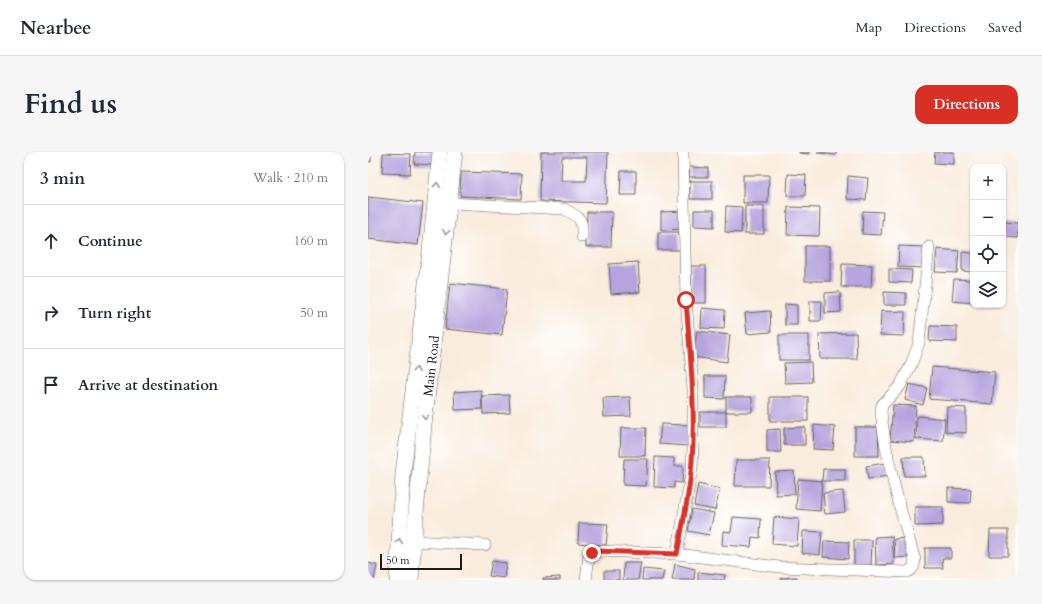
<!DOCTYPE html>
<html lang="en">
<head>
<meta charset="utf-8">
<style>
  :root { --surface:#fff; --page:#f6f6f7; --text:#1f2937; --muted:#747a83; --line:#e0e1e3; --accent:#d93025 }
  body { margin:0; font-family:Cardo,serif; background:var(--page); color:var(--text) }
  .controls { position:absolute; right:12px; top:12px; display:grid; overflow:hidden; border-radius:8px; box-shadow:0 1px 3px #0004 }
  .controls button { width:36px; height:36px; display:grid; place-items:center; padding:0; border:0; border-bottom:1px solid var(--line); background:var(--surface); color:var(--text); font:20px sans-serif }
  .scale { position:absolute; left:12px; bottom:10px; width:82px; box-sizing:border-box; padding-left:4px; border:2px solid #1c1c1c; border-top:0; font-size:11px; line-height:14px; white-space:nowrap; color:#1c1c1c; -webkit-text-stroke:3px #fff; paint-order:stroke }
  .stop { position:absolute; width:12px; height:12px; margin:-9px; border:3px solid #d93025; border-radius:50%; background:#fff }
  .stop.end { background:#d93025; border-color:#fff; box-shadow:0 1px 4px #0008 }
  .list { margin:0; padding:0; list-style:none }
  h2 { display:flex; justify-content:space-between; align-items:center; height:52px; margin:0; padding:0 16px; font-size:17px }
  h2 small { font-size:13px; font-weight:400; color:var(--muted) }
  .list li { display:grid; grid-template-columns:26px 1fr auto; gap:12px; align-items:center; box-sizing:border-box; height:72px; padding:0 16px; border-top:1px solid var(--line) }
  .list b { display:block; font-size:15px; white-space:nowrap }
  .list em { font-size:13px; font-style:normal; color:var(--muted) }
  .icon { flex:none; width:22px; height:22px; fill:none; stroke:currentColor; stroke-width:2; stroke-linecap:round; stroke-linejoin:round }
  .map { position:relative; flex:none; width:650px; height:428px; overflow:hidden; border-radius:12px }
  header { display:flex; align-items:center; gap:24px; box-sizing:border-box; height:56px; padding:0 20px; background:var(--surface); border-bottom:1px solid var(--line) }
  header strong { font-size:19px }
  nav { display:flex; gap:22px; margin-inline-start:auto; font-size:14px }
  .intro { display:flex; align-items:center; justify-content:space-between; box-sizing:border-box; height:96px; padding:0 24px }
  h1 { margin:0; font-size:28px }
  .button { padding:10px 18px; border-radius:12px; background:var(--accent); color:#fff; font-size:14px; font-weight:700 }
  main { display:flex; gap:24px; padding:0 24px }
  aside { flex:1; background:var(--surface); border-radius:12px; box-shadow:0 1px 3px #0004 }
  .map>svg:first-child { display:block }
  .building { fill:#b7a4de; fill-rule:evenodd }
  .lines { fill:none; stroke-linecap:round; stroke-linejoin:round }
  .minor-casing { stroke:#69655f; stroke-width:12 }
  .secondary-casing { stroke:#69655f; stroke-width:16 }
  .minor { stroke:#fff; stroke-width:11 }
  .secondary { stroke:#fff; stroke-width:15 }
  .oneway { stroke:#999 }
  .route { stroke:#d93025; stroke-width:5 }
  .labels { text-anchor:middle; stroke-width:4; stroke-linejoin:round; paint-order:stroke }
  .street-label { font-size:13px; fill:#1c1c1c; stroke:#fff }
</style>
</head>
<body>
<header>
<strong>Nearbee</strong>
<nav><a>Map</a><a>Directions</a><a>Saved</a></nav>
</header>
<div class="intro"><h1>Find us</h1><a class="button">Directions</a></div>
<main>
<aside>
<h2>3 min<small>Walk · 210 m</small></h2>
<ul class="list">
<li><svg class="icon" aria-label="ahead" viewBox="0 0 24 24"><path d="M12 20V5M6 11l6-6 6 6"/></svg><div><b>Continue</b></div><em>160 m</em></li>
<li><svg class="icon" aria-label="right" viewBox="0 0 24 24"><path d="M7 20v-9h11M14 6l5 5-5 5"/></svg><div><b>Turn right</b></div><em>50 m</em></li>
<li><svg class="icon" aria-label="arrive" viewBox="0 0 24 24"><path d="M6 21V4h12l-3 4 3 4H6"/></svg><div><b>Arrive at destination</b></div></li>
</ul>
</aside>
<div class="map">
<svg width="650" height="428" viewBox="0 0 650 428">
  <rect width="100%" height="100%" fill="#fff"/>
  <filter id="ink" filterUnits="userSpaceOnUse"><feTurbulence type="fractalNoise" baseFrequency=".025" numOctaves="2"/><feDisplacementMap in="SourceGraphic" scale="8" xChannelSelector="R" yChannelSelector="G"/><feConvolveMatrix kernelMatrix="1 2 1 2 8 2 1 2 1" color-interpolation-filters="sRGB"/></filter>
  <filter id="wash" filterUnits="userSpaceOnUse"><feTurbulence type="fractalNoise" baseFrequency=".012" numOctaves="4" result="noise"/><feDisplacementMap in="SourceGraphic" scale="16" xChannelSelector="R" yChannelSelector="G"/><feGaussianBlur stdDeviation="0.9" result="paint"/><feColorMatrix in="noise" values="0 0 0 0 0 0 0 0 0 0 0 0 0 0 0 0 0 1.4 0 .05"/><feComposite in="paint" operator="in"/></filter>
  <g filter="url(#wash)">
    <rect width="100%" height="100%" fill="#f9ecdc"/>
    <g id="blocks">
      <g class="building">
        <polygon points="0,0 3,0 3,10 0,9"/>
        <polygon points="47,0 66,0 65,13 46,12"/>
        <path d="M173,0H240L238,51L172,49ZM194,5H219L218,29H193Z"/>
        <polygon points="431,0 441,0 441,2 431,1"/>
        <polygon points="449,0 468,0 468,3 449,1"/>
        <polygon points="567,0 586,0 586,12 566,11"/>
        <polygon points="15,1 43,2 42,22 14,21"/>
        <polygon points="322,15 340,16 340,25 321,25"/>
        <polygon points="253,19 268,19 268,43 252,43"/>
        <polygon points="93,20 154,22 153,47 92,44"/>
        <polygon points="420,22 438,23 437,44 419,44"/>
        <polygon points="375,23 401,23 400,51 375,51"/>
        <polygon points="480,24 500,26 498,48 479,47"/>
        <rect x="322" y="29" width="22" height="18"/>
        <polygon points="0,45 55,51 50,93 0,87"/>
        <polygon points="358,54 374,55 373,81 357,80"/>
        <rect x="377" y="54" width="19" height="28"/>
        <polygon points="420,55 452,56 451,84 419,83"/>
        <polygon points="326,58 346,58 346,75 326,74"/>
        <polygon points="315,59 315,77 293,78 293,60"/>
        <polygon points="495,59 515,60 513,83 494,82"/>
        <polygon points="219,60 244,60 243,95 218,95"/>
        <polygon points="635,70 650,71 650,86 635,85"/>
        <polygon points="290,80 311,80 312,98 290,98"/>
        <rect x="437" y="94" width="25" height="35"/>
        <polygon points="531,94 558,95 557,116 530,115"/>
        <polygon points="569,97 591,99 589,121 567,120"/>
        <polygon points="594,100 605,101 605,120 594,119"/>
        <polygon points="270,110 272,140 243,142 241,112"/>
        <polygon points="474,112 504,113 503,135 473,135"/>
        <rect x="323" y="114" width="15" height="37"/>
        <polygon points="521,117 544,118 543,131 521,130"/>
        <polygon points="586,127 605,128 605,151 584,149"/>
        <polygon points="82,131 139,137 134,183 77,177"/>
        <polygon points="472,140 473,160 457,161 457,141"/>
        <polygon points="516,140 538,141 538,153 516,153"/>
        <polygon points="442,149 454,149 453,169 442,169"/>
        <polygon points="417,152 429,153 429,173 417,173"/>
        <polygon points="334,156 357,158 356,177 333,176"/>
        <polygon points="402,159 403,180 379,182 377,161"/>
        <polygon points="513,159 537,160 536,184 512,183"/>
        <polygon points="562,174 589,175 589,190 561,189"/>
        <polygon points="329,179 362,183 359,210 325,205"/>
        <polygon points="488,181 489,207 452,207 451,182"/>
        <rect x="411" y="183" width="30" height="25"/>
        <polygon points="443,210 444,230 417,231 416,211"/>
        <polygon points="564,215 627,220 624,252 561,247"/>
        <polygon points="337,224 357,224 356,247 337,246"/>
        <polygon points="541,232 559,236 555,253 537,248"/>
        <polygon points="113,238 114,257 87,258 86,240"/>
        <polygon points="141,243 142,261 115,262 114,244"/>
        <polygon points="262,245 263,264 236,265 235,246"/>
        <polygon points="358,245 384,245 384,260 358,260 358,275 332,275 332,260 358,260"/>
        <rect x="402" y="245" width="38" height="24"/>
        <polygon points="525,253 548,254 546,290 522,288"/>
        <polygon points="579,255 598,256 598,281 578,280"/>
        <polygon points="549,264 577,267 575,289 548,287"/>
        <polygon points="293,272 321,273 320,294 291,292"/>
        <polygon points="446,273 467,275 465,298 445,297"/>
        <polygon points="437,275 437,293 416,293 416,276"/>
        <polygon points="487,275 510,275 511,304 487,304"/>
        <polygon points="253,276 278,276 277,304 252,304"/>
        <polygon points="412,277 413,300 399,300 399,278"/>
        <polygon points="287,305 306,306 306,314 315,314 314,331 306,330 306,336 286,335"/>
        <polygon points="535,305 556,305 557,324 536,324"/>
        <polygon points="256,307 280,307 278,334 255,333"/>
        <polygon points="368,308 402,308 401,334 367,334"/>
        <polygon points="517,311 519,324 500,327 498,314"/>
        <polygon points="455,317 477,317 477,329 454,329"/>
        <polygon points="426,319 427,342 408,343 407,320"/>
        <polygon points="430,327 454,329 452,359 428,357"/>
        <polygon points="330,332 352,337 347,358 326,354"/>
        <polygon points="580,336 603,337 602,351 580,350"/>
        <polygon points="475,339 477,360 457,362 455,341"/>
        <polygon points="547,355 575,355 575,373 547,374"/>
        <polygon points="324,357 346,361 341,383 320,379"/>
        <polygon points="365,365 393,367 392,386 384,385 383,395 354,393 355,379 363,380"/>
        <polygon points="406,365 431,367 429,394 404,392"/>
        <polygon points="211,371 240,372 238,393 210,391"/>
        <polygon points="622,378 640,378 640,404 621,404"/>
        <polygon points="435,379 454,380 452,403 434,401"/>
        <polygon points="524,384 526,412 508,413 507,385"/>
        <polygon points="540,386 541,405 527,406 526,387"/>
        <polygon points="486,388 504,388 503,414 486,414"/>
        <polygon points="456,389 481,390 480,407 455,405"/>
        <polygon points="557,396 583,396 583,406 574,406 575,416 557,416"/>
        <polygon points="124,409 138,411 136,426 121,424"/>
        <polygon points="0,411 9,413 6,428 0,428"/>
        <polygon points="256,411 273,411 270,428 255,428"/>
        <polygon points="307,412 327,417 326,428 304,428"/>
        <polygon points="275,417 296,419 294,428 274,428"/>
        <rect x="236" y="419" width="15" height="9"/>
        <polygon points="330,420 357,423 356,428 330,428"/>
        <polygon points="192,425 192,428 175,428 175,426"/>
        <polygon points="429,425 429,428 413,428 413,426"/>
      </g>
    </g>
  </g>
  <g filter="url(#ink)">
    <use href="#blocks" fill-opacity="0" stroke="#69655f" stroke-width="1"/>
    <g class="lines">
      <defs>
        <g id="minor">
          <path d="M82,51L196,57C212,65 215,67 214,85"/>
          <polyline points="46,389 117,393"/>
          <polyline points="309,402 324,316 325,295 325,237 318,147 315,0"/>
          <path d="M218,428L221,403L229,399L309,402L411,415L539,420C545,417 546,415 547,408C533,360 518,310 513,260L514,253L532,234L543,213L551,191L561,95"/>
        </g>
        <g id="secondary">
          <polyline points="29,428 35,322 62,99 72,0"/>
          <path id="s1" d="M43,428L47,372L56,273L87,0"/>
        </g>
      </defs>
      <use href="#minor" class="minor-casing"/>
      <use href="#secondary" class="secondary-casing"/>
      <use href="#minor" class="minor"/>
      <use href="#secondary" class="secondary"/>
    </g>
    <defs><path id="oneway-chevron" d="M-2-3.5L2.5 0L-2 3.5" fill="none" stroke-width="1.6" stroke-linecap="round" stroke-linejoin="round"/></defs>
    <g class="oneway">
      <use href="#oneway-chevron" transform="translate(69 33) rotate(-84)"/>
      <use href="#oneway-chevron" transform="translate(78 80) rotate(97)"/>
      <use href="#oneway-chevron" transform="translate(48 218) rotate(-83)"/>
      <use href="#oneway-chevron" transform="translate(57 265) rotate(96)"/>
      <use href="#oneway-chevron" transform="translate(31 389) rotate(-86)"/>
    </g>
  </g>
  <g class="lines" filter="url(#ink)">
    <path class="route" d="M224,401L229,399L309,402C315,371 322,340 324,309C328,255 322,201 318,148"/>
  </g>
  <g class="labels">
    <g class="street-label">
      <text dy="5" stroke="none"><textPath href="#s1" startOffset="215">Main Road</textPath></text>
    </g>
  </g>
</svg>
<div class="controls">
<button>+</button>
<button>−</button>
<button><svg class="icon" aria-label="locate" viewBox="0 0 24 24"><circle cx="12" cy="12" r="6"/><path d="M12 2v4M12 18v4M2 12h4M18 12h4"/></svg></button>
<button><svg class="icon" aria-label="layers" viewBox="0 0 24 24"><path d="M12 4l9 5-9 5-9-5zM3 14l9 5 9-5"/></svg></button>
</div>
<div class="scale">50 m</div>
<div class="stop" style="left:318px;top:148px"></div>
<div class="stop end" style="left:224px;top:401px"></div>
</div>
</main>
</body>
</html>
